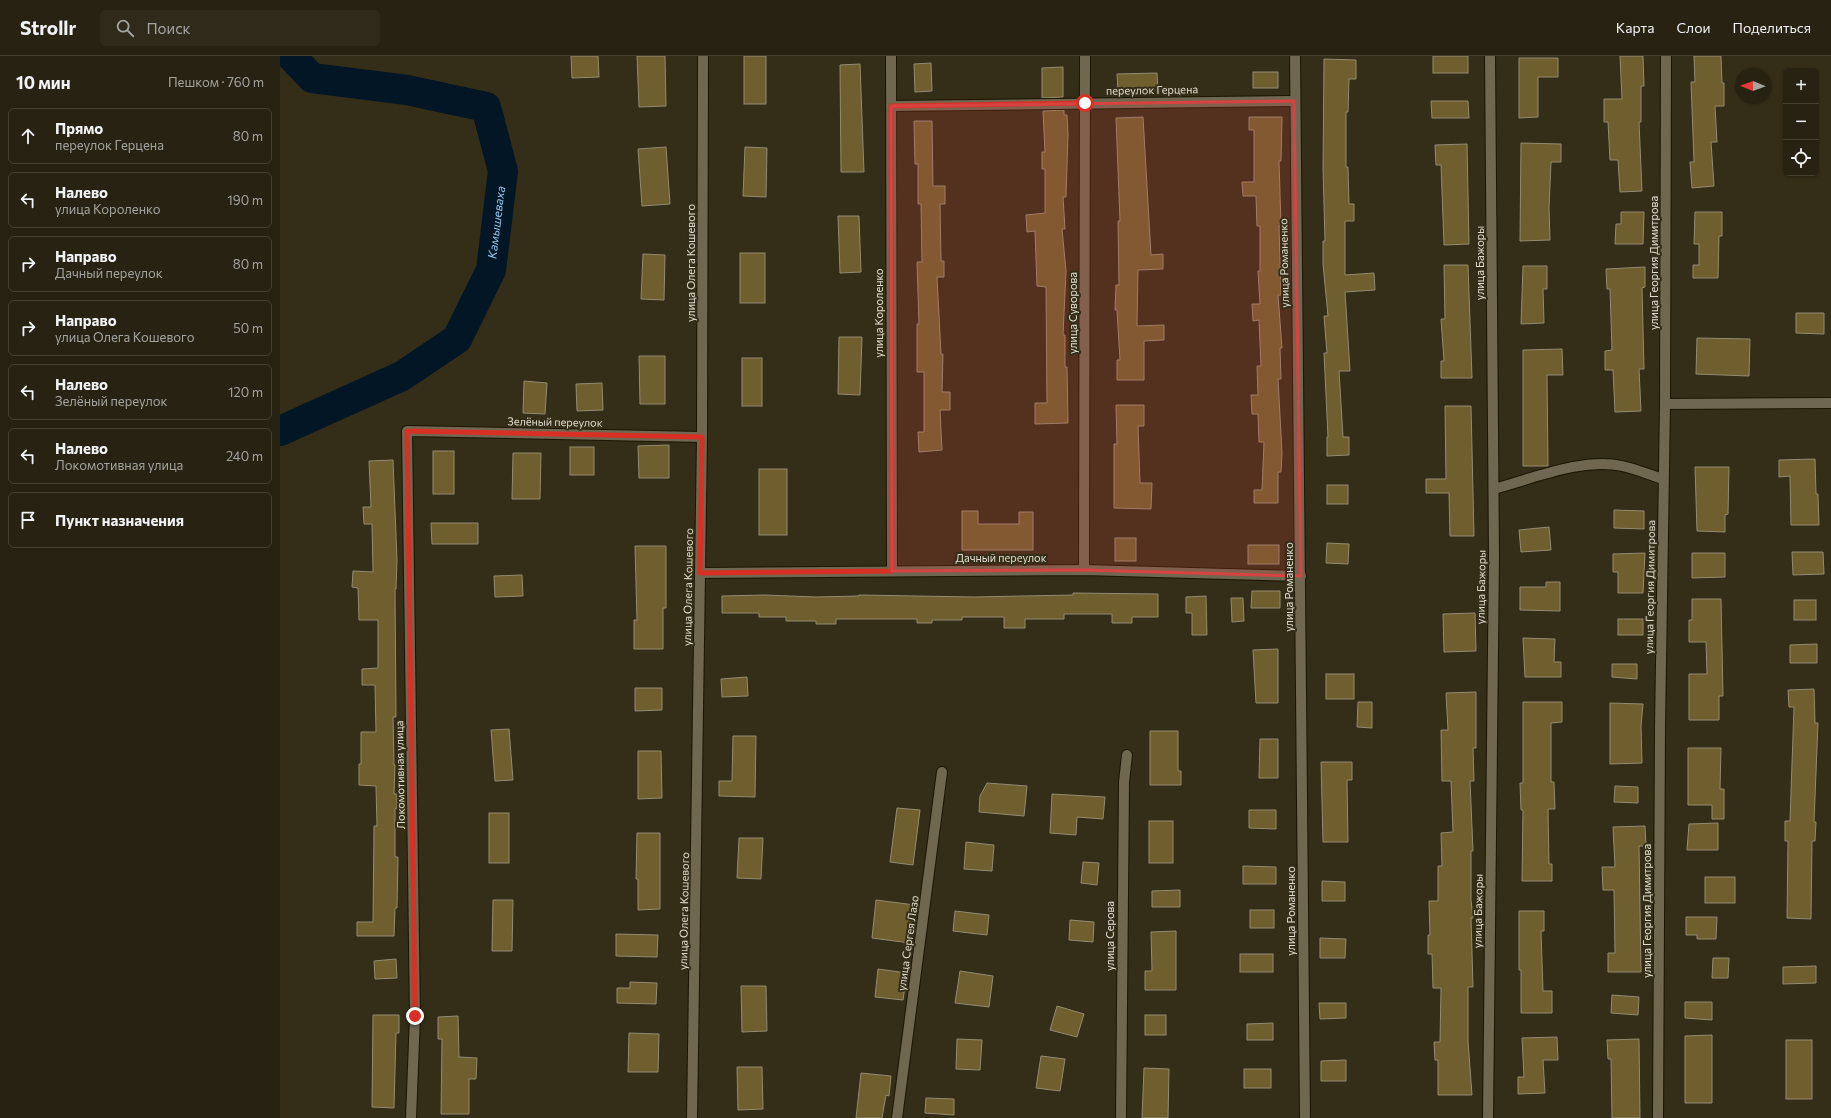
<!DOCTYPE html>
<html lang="ru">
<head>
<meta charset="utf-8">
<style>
  :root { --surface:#272211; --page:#2f2a1a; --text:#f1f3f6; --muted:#a4a49f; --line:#433f31 }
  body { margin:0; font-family:Commissioner,sans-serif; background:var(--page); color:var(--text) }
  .controls { position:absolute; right:12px; top:12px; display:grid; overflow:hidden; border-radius:6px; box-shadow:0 1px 3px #0004 }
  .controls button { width:36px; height:36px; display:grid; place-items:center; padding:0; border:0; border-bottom:1px solid var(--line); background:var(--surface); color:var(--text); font:20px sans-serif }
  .compass { position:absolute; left:1455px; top:12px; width:36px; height:36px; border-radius:50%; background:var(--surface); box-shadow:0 1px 3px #0004; rotate:271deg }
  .stop { position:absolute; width:12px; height:12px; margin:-9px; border:3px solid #d93025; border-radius:50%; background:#fff }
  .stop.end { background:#d93025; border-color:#fff; box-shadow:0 1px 4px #0008 }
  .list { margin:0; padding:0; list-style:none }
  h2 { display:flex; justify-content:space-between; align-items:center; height:52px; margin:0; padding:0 16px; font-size:17px }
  h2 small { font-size:13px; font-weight:400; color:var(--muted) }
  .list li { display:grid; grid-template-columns:26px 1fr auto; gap:12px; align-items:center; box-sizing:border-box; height:56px; margin:0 8px 8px; padding:0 8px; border:1px solid var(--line); border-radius:6px }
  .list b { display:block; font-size:15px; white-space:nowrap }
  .list p { margin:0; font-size:13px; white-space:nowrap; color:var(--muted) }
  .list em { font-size:13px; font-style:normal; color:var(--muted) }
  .icon { flex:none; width:22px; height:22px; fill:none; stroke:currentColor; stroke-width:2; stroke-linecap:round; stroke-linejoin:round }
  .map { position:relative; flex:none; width:1551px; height:1062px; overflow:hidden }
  header { display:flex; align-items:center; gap:24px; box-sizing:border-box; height:56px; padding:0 20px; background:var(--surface); border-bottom:1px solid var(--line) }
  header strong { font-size:19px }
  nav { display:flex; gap:22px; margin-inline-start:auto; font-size:14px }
  .search { width:280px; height:36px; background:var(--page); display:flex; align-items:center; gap:10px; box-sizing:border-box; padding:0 14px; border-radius:6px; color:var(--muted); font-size:15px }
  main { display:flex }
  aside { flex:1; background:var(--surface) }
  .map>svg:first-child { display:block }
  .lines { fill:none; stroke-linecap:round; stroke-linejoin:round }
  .river { stroke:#021626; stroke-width:30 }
  .building { fill:#6f5f2e; stroke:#938b73 }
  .minor-casing { stroke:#1b1502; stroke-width:12 }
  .minor { stroke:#6f6750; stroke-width:10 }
  .route { stroke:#d93025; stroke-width:5 }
  .marked { fill:#d84341; fill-opacity:0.2; stroke:#d84341; stroke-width:3; stroke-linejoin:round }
  .labels { text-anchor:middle; stroke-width:4; stroke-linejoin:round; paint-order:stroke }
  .street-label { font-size:11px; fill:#e0dccf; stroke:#342d17 }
  .water-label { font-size:12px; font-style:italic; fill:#95caf4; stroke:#342d17 }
</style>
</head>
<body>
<header>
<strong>Strollr</strong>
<div class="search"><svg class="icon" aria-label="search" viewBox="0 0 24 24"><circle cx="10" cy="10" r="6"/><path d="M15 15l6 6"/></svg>Поиск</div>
<nav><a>Карта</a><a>Слои</a><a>Поделиться</a></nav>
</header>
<main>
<aside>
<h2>10 мин<small>Пешком · 760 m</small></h2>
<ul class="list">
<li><svg class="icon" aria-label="ahead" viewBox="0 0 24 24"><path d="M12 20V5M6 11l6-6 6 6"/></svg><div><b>Прямо</b><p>переулок Герцена</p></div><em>80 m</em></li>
<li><svg class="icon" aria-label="left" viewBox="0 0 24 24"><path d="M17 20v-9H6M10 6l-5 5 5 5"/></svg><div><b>Налево</b><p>улица Короленко</p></div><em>190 m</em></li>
<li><svg class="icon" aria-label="right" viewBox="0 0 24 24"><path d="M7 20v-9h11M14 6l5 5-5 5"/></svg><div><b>Направо</b><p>Дачный переулок</p></div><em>80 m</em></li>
<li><svg class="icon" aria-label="right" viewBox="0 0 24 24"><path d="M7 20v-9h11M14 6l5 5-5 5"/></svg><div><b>Направо</b><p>улица Олега Кошевого</p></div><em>50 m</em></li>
<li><svg class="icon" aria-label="left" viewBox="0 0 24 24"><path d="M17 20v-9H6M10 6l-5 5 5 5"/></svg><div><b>Налево</b><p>Зелёный переулок</p></div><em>120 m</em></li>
<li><svg class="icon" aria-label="left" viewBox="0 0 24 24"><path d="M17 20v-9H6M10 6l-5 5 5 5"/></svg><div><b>Налево</b><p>Локомотивная улица</p></div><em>240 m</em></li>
<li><svg class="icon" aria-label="arrive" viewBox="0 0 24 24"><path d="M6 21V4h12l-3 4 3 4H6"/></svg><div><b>Пункт назначения</b></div></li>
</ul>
</aside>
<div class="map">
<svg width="1551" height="1062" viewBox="0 0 1551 1062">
  <rect width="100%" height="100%" fill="#342d17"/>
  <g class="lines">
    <path class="river" id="s1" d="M0,375L122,320L177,283L211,214L223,115L206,51L127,34L32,22L11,0"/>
  </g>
  <g class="building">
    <polygon points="291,0 318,0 319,21 292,22"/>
    <polygon points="357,0 385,0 386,50 359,51"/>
    <rect x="464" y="0" width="22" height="48"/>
    <rect x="1153" y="0" width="35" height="17"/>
    <polygon points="1340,0 1363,0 1364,30 1361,30 1361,66 1359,66 1362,135 1340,136 1338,104 1330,104 1328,66 1324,66 1324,43 1342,43"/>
    <polygon points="1414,0 1441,0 1442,27 1444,27 1444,50 1435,50 1437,86 1431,86 1434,130 1412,132 1410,106 1414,106 1411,26 1415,26"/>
    <polygon points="1239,2 1278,2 1278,21 1258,21 1258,61 1239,62"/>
    <polygon points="1044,3 1076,4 1076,23 1069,23 1068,56 1066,56 1066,111 1068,111 1069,148 1074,148 1074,165 1065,165 1065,219 1094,217 1095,234 1065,236 1070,315 1059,315 1063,381 1069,381 1069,399 1047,400 1047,381 1048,381 1044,297 1047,297 1044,260 1048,260 1043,208 1043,185 1045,185 1043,112"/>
    <polygon points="651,7 652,35 635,36 634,8"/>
    <polygon points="580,8 584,116 561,116 560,9"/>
    <polygon points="783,11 783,41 762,42 762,12"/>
    <rect x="973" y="16" width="25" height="16"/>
    <polygon points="877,17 878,34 838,35 837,18"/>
    <polygon points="1151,45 1188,45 1189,62 1152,62"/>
    <polygon points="784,54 784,59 787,59 788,78 786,141 783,141 785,173 782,173 786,215 783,279 785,279 785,311 787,311 788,367 755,368 755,347 767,347 766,231 757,230 755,175 747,176 746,159 765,157 765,113 762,113 762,96 765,96 763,55"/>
    <polygon points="863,61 871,199 883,198 883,213 858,214 857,270 884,269 884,284 864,285 864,324 837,324 837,304 840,304 837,254 835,254 836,229 839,229 838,165 840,165 836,62"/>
    <polygon points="969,61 1002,61 1001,105 999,105 1001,170 999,170 1001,239 998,239 1002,292 1000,292 1001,323 998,323 1002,397 1001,416 998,416 998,447 974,447 974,434 982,434 984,386 979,386 978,358 972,358 971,339 978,339 977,310 981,310 979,264 973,265 972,248 980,248 978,215 980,215 980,170 977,170 976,140 963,140 962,126 974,126 974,74 969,74"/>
    <polygon points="634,65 652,65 653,130 665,130 665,148 660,148 661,205 664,205 664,221 657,221 661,298 663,298 662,336 670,336 670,354 660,354 662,394 639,396 638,376 644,376 644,316 637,316 637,268 639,268 637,206 642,206 641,148 638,148 638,108 635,108"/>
    <polygon points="1241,87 1281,88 1281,106 1271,106 1269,152 1270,184 1240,185"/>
    <polygon points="1187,88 1189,188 1164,189 1161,109 1156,109 1155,89"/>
    <polygon points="386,91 390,148 362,150 358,93"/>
    <polygon points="465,91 487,92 486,141 463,140"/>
    <polygon points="1341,156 1364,156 1363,188 1335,188 1336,168 1341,168"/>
    <polygon points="1415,156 1442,156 1442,180 1439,180 1438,222 1413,222 1413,209 1419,209 1419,188 1414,188"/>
    <polygon points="558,160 579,160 581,216 560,217"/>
    <rect x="460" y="197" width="25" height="50"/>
    <polygon points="363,198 385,199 384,244 361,243"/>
    <polygon points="1164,209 1188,209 1192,322 1161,322 1161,305 1164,305 1161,263 1165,263"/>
    <polygon points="1243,210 1267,210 1267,233 1263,233 1264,267 1241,268"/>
    <polygon points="1365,211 1365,231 1362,232 1364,313 1359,313 1361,355 1335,356 1333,314 1325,314 1325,295 1332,294 1330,233 1327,233 1326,213"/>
    <polygon points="1516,257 1544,257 1544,278 1516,277"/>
    <polygon points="559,281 582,281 580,339 558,338"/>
    <polygon points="1417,282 1470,283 1469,320 1416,318"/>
    <polygon points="1282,293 1283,319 1267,319 1268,410 1243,410 1243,294"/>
    <polygon points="359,300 385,300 385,348 360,348"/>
    <rect x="462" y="302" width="20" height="48"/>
    <polygon points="244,325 267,327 265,358 243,357"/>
    <polygon points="322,327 323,354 297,355 296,328"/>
    <polygon points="836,349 864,349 864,370 858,370 860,427 872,427 871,453 834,452 834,388 837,388"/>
    <polygon points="1165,350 1191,350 1194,480 1170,480 1169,437 1146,437 1146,423 1166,423"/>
    <polygon points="389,389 389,422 359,422 358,390"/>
    <rect x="290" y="391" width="24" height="28"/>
    <rect x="153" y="395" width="21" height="43"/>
    <polygon points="233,397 261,397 260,443 232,443"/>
    <polygon points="1535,403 1536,438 1538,438 1539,469 1511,469 1510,420 1499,421 1499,404"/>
    <polygon points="113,404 117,504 116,533 115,533 116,661 113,661 114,709 115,709 114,738 117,738 117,752 115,753 115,801 118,801 117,852 115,852 114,880 77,880 77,866 93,866 94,770 97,770 96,730 79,729 79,708 81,708 81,676 96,676 95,629 82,629 82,613 98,612 98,564 79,564 78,532 72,531 73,515 93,516 92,468 84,468 83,451 91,451 89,405"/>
    <polygon points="1415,411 1449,411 1448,458 1445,459 1445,476 1417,475"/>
    <rect x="479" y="413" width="28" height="66"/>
    <rect x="1047" y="429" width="21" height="19"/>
    <polygon points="1334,454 1364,455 1364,473 1334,472"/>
    <polygon points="682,455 698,455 698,468 739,468 739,456 753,456 753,494 682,494"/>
    <polygon points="151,467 198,467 198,488 152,488"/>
    <polygon points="1269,471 1271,494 1241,496 1239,474"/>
    <rect x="835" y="482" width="21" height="23"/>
    <polygon points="1047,487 1069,488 1068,508 1046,507"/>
    <rect x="968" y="489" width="31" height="19"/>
    <polygon points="355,490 386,490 386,552 383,552 383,593 354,593 354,564 357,564"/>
    <polygon points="1512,496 1543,496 1544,518 1513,519"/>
    <polygon points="1365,497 1363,537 1338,537 1338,516 1333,516 1333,498"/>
    <polygon points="1412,497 1445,497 1445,521 1412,522"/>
    <polygon points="242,519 243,540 215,541 214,520"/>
    <polygon points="1266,526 1280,526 1280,555 1240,554 1240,531 1266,531"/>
    <polygon points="972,535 1000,535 1000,552 971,552"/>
    <polygon points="793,537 878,538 878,561 852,561 852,567 832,567 832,558 784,558 784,563 745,563 745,572 724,572 724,561 682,561 682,564 652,564 652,567 637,567 637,563 556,563 556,568 536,568 536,565 506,565 506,561 479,561 479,557 442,557 442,540 484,539 536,541 579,540 579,539 694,541 793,539"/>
    <polygon points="926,540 927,579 912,579 912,557 906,557 906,541"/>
    <polygon points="951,542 963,542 964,565 952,566"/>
    <polygon points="1412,543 1441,543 1443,640 1439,640 1439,664 1409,664 1409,618 1427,618 1426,586 1409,586 1409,564 1412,564"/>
    <rect x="1514" y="544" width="22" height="20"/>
    <polygon points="1195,557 1196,595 1164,596 1163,558"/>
    <rect x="1338" y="563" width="25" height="16"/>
    <polygon points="1243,582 1275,583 1274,606 1281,606 1281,621 1245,621"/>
    <polygon points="1537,588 1537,607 1510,607 1510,589"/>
    <polygon points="998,593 998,647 976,647 973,594"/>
    <polygon points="1332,608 1357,608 1357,623 1332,621"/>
    <rect x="1046" y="618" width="28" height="25"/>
    <polygon points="467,621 468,640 442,641 441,623"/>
    <polygon points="355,632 382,632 382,654 355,655"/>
    <polygon points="1534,633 1535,667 1538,667 1534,766 1536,766 1535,785 1532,785 1531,863 1507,862 1508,785 1505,785 1505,765 1510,765 1514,651 1509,651 1508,634"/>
    <polygon points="1196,636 1196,692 1193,692 1194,725 1190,725 1193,795 1191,795 1191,844 1193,862 1191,862 1193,931 1188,931 1188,985 1192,1039 1158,1039 1158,1004 1155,1004 1154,986 1160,986 1161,932 1153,932 1152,898 1148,898 1148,879 1150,879 1149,845 1158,845 1158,810 1162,810 1161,777 1173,776 1171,725 1162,725 1161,674 1168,674 1166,637"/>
    <polygon points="1078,646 1092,646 1092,672 1077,671"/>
    <polygon points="1243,646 1282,646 1282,666 1271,667 1271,726 1274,726 1275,753 1268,753 1269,808 1272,808 1272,825 1242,825 1243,754 1241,754 1240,727 1243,727"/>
    <polygon points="1330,647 1363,648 1361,670 1362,707 1330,708"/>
    <polygon points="229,673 233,724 215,725 211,674"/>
    <polygon points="870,675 898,675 898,715 901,715 901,729 870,729"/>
    <polygon points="453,680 476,680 475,741 439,740 439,725 452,725"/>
    <polygon points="980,683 998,683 998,722 979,722"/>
    <polygon points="1408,692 1441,692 1440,733 1444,733 1444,763 1432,763 1432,749 1408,749"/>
    <polygon points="358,695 381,695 382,742 358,743"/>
    <polygon points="1041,706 1072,706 1072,724 1067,724 1068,786 1043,786"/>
    <polygon points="707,727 747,730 744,760 699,756 700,740"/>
    <polygon points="1335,730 1358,731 1358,747 1334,746"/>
    <polygon points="772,738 825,741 823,763 797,761 796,779 770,777"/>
    <polygon points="617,752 640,754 633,809 610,806"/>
    <polygon points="969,754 996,754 996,773 969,772"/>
    <rect x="209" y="757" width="20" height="50"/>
    <rect x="869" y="765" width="24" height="42"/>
    <polygon points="1438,767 1438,794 1407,794 1409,768"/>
    <polygon points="1365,770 1366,790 1359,790 1361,916 1328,916 1328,897 1335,897 1334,834 1323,834 1322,811 1335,811 1333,771"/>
    <polygon points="357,777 380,777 380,853 358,854 358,823 356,823"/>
    <polygon points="459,782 483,782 481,823 457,822"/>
    <polygon points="686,786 714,789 712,815 684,813"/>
    <polygon points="803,806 819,807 817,829 801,827"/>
    <polygon points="963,810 996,811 996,828 963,828"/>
    <rect x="1425" y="821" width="30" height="26"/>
    <polygon points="1042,825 1065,826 1065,845 1042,845"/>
    <polygon points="900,834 900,851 872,851 872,835"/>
    <polygon points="213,844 233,844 232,895 212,895"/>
    <polygon points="596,844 635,849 630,887 592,882"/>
    <rect x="970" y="854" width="24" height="18"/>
    <polygon points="675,855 709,859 707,879 673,875"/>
    <polygon points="1239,855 1264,855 1264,875 1261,875 1263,935 1272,935 1272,957 1241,957 1241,914 1239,914"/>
    <polygon points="1406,861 1437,861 1436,883 1417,883 1417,879 1406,879"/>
    <polygon points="790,864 814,866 813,886 789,884"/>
    <polygon points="896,875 896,934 865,934 865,915 872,915 871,876"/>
    <polygon points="336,878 378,879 377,901 336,900"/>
    <polygon points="1040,882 1066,883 1065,902 1040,902"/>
    <rect x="960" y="898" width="33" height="18"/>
    <polygon points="1433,902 1449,902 1448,922 1432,922"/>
    <polygon points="116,903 117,922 95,923 94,905"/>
    <polygon points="1536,910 1536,927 1503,928 1503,911"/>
    <polygon points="598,913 627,917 623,944 595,941"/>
    <polygon points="680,915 713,920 709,951 675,947"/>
    <polygon points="350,926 377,927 376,948 337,947 337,932 350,932"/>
    <polygon points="461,930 486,930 487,975 462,976"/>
    <polygon points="1332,939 1359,941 1358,959 1331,957"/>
    <polygon points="1405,946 1432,946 1432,964 1405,962"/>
    <polygon points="1039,947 1066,947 1066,962 1040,963"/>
    <polygon points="777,950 804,958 797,981 770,974"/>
    <polygon points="93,959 119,959 119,977 116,977 114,1052 92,1051"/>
    <rect x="865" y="959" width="21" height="20"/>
    <polygon points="178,960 179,1001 197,1002 196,1023 189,1023 189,1058 161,1058 162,983 158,983 158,961"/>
    <polygon points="993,967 993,984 967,984 967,968"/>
    <polygon points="349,977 379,978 378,1016 348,1016"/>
    <polygon points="1432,979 1432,1047 1405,1047 1405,980"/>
    <polygon points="1277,981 1278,1004 1263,1004 1265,1037 1238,1038 1238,1021 1244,1021 1242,982"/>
    <polygon points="677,983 702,984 700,1014 676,1013"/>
    <polygon points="1359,983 1360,1062 1332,1062 1331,1003 1328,1003 1327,984"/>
    <rect x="1506" y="984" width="26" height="59"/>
    <polygon points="761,1000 785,1003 780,1035 756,1032"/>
    <polygon points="1066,1004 1066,1025 1041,1025 1041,1005"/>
    <polygon points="457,1011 482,1011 483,1053 458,1054"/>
    <polygon points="864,1012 889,1013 888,1062 862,1062"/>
    <rect x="964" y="1013" width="27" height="19"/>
    <polygon points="581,1017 611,1020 609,1040 606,1039 602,1062 576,1062"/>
    <polygon points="646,1042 674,1043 674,1059 645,1057"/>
  </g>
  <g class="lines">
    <defs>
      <g id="minor">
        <polyline points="611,0 612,515"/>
        <polyline points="1015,0 1025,1062"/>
        <polyline points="611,50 1014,45"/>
        <polyline points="1385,348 1551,347"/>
        <path d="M1214,433C1251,423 1304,401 1342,410C1356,413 1370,419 1383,423"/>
        <polyline points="804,514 805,0"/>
        <polyline points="420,517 804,514 1021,520"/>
        <polyline points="131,1062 135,960 127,375 422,381"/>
        <polyline points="412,1062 422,381 423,0"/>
        <polyline points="617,1062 662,716"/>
        <polyline points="841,1062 844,726 847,699"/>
        <polyline points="1208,1062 1214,499 1210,0"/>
        <polyline points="1378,1062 1380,672 1385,348 1386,0"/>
      </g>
    </defs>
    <use href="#minor" class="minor-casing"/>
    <use href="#minor" class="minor"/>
  </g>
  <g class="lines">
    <polyline class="route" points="135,960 127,375 422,381 420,517 612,515 611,50 805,47"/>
  </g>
  <path class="marked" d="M1014,45L1021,520L804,514L612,515L611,50Z"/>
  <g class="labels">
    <g class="street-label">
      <text transform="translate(872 34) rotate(-1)" y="4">переулок Герцена</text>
      <text transform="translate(411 207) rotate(-90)" y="4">улица Олега Кошевого</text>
      <text transform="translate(1004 207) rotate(-91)" y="4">улица Романенко</text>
      <text transform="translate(1200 207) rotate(-90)" y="4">улица Бажоры</text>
      <text transform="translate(1374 207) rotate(-90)" y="4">улица Георгия Димитрова</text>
      <text transform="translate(599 257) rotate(-90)" y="4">улица Короленко</text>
      <text transform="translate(793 257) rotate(-90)" y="4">улица Суворова</text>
      <text transform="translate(275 366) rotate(1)" y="4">Зелёный переулок</text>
      <text x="721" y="506">Дачный переулок</text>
      <text transform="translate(408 531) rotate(-89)" y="4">улица Олега Кошевого</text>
      <text transform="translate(1009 531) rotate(-90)" y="4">улица Романенко</text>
      <text transform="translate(1201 531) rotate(-89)" y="4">улица Бажоры</text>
      <text transform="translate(1370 531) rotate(-89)" y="4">улица Георгия Димитрова</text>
      <text transform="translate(120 719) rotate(-91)" y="4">Локомотивная улица</text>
      <text transform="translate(404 855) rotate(-89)" y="4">улица Олега Кошевого</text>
      <text transform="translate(1011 855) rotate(-90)" y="4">улица Романенко</text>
      <text transform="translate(1198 855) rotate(-89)" y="4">улица Бажоры</text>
      <text transform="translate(1367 855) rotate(-90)" y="4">улица Георгия Димитрова</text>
      <text transform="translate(830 880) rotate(-90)" y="4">улица Серова</text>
      <text transform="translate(628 887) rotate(-82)" y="4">улица Сергея Лазо</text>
    </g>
    <g class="water-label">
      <text dy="4" stroke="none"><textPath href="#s1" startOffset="325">Камышеваха</textPath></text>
    </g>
  </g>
</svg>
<div class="controls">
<button>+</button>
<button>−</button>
<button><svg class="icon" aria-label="locate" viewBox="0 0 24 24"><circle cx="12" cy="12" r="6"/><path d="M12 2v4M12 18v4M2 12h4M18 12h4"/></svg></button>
</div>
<svg class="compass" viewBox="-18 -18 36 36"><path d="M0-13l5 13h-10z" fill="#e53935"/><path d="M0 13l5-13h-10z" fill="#a4a49f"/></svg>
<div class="stop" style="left:805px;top:47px"></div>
<div class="stop end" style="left:135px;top:960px"></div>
</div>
</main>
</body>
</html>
